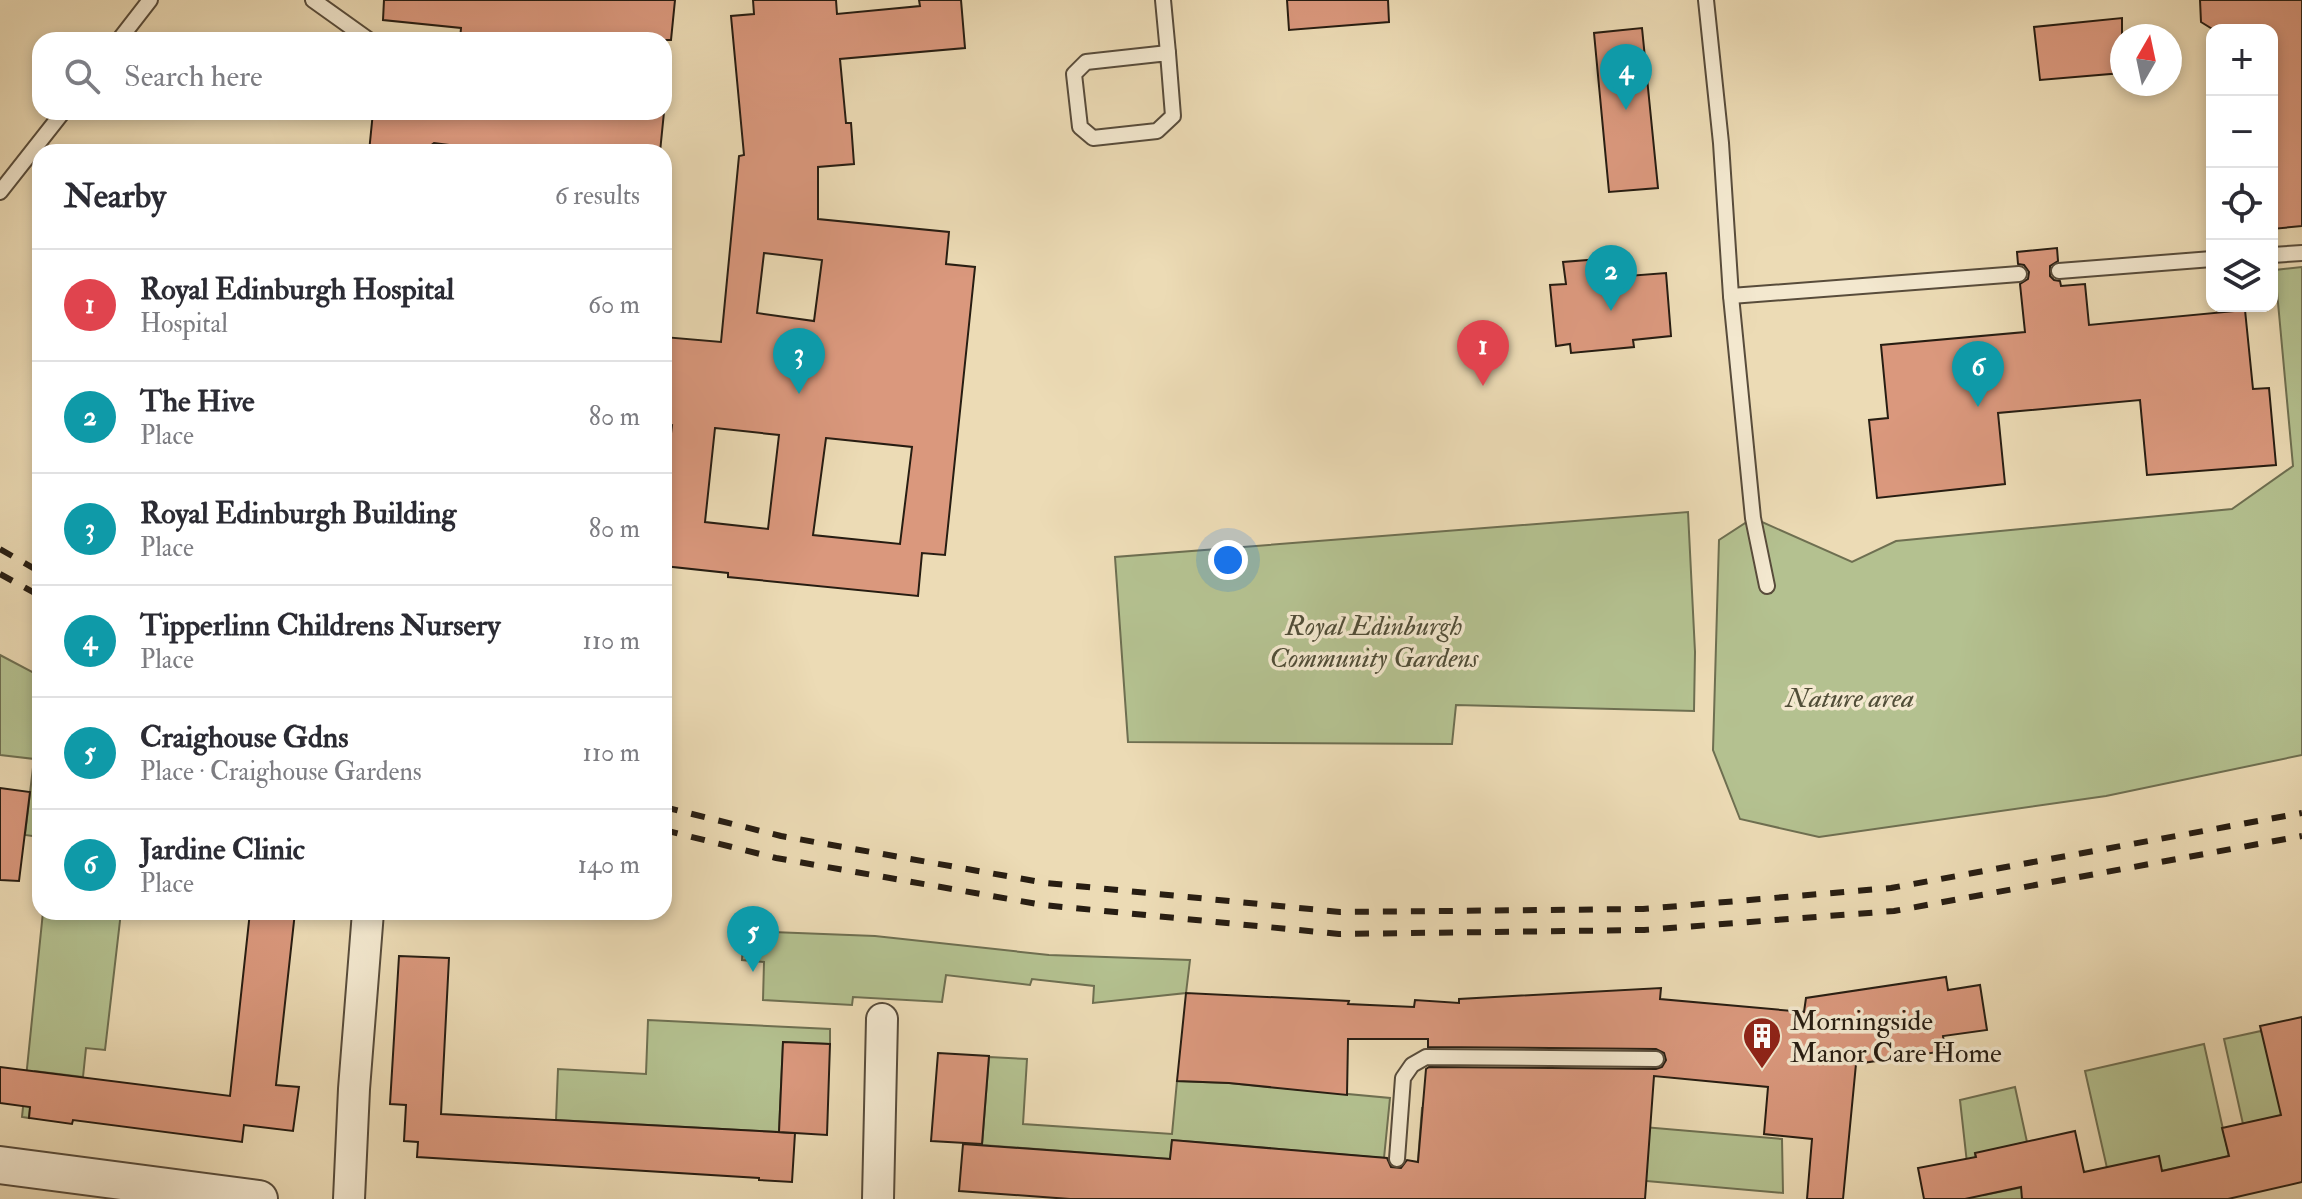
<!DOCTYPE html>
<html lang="en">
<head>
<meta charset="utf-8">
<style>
  :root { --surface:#fff; --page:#f2f2f3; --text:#2b2b33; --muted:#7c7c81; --line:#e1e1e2; --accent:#8f2418 }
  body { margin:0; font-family:"IM FELL Double Pica",serif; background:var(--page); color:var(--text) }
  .controls { position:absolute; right:24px; top:24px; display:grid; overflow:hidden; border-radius:16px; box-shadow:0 4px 12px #0003 }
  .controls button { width:72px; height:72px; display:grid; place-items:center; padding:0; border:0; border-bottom:2px solid var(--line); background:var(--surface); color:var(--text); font:40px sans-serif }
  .compass { position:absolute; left:2110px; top:24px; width:72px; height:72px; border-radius:50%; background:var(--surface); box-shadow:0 4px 12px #0003; rotate:9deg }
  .you { position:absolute; left:1228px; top:560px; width:28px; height:28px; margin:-20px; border:6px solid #fff; border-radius:50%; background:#1a73e8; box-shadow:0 0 0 12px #1a73e833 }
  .badge { display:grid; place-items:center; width:52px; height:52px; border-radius:50%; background:var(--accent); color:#fff; font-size:26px; font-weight:700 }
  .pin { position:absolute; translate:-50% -66px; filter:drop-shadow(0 2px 4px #0008) }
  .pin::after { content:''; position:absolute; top:42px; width:28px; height:24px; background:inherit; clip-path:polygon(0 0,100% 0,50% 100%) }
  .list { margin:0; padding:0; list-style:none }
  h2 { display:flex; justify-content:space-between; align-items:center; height:104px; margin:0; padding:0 32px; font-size:34px }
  h2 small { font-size:26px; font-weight:400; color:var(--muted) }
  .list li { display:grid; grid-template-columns:52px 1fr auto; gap:24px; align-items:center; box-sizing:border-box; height:112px; padding:0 32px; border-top:2px solid var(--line) }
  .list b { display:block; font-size:30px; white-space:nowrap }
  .list p { margin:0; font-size:26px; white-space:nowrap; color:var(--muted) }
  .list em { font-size:26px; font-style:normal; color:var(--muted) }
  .icon { flex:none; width:44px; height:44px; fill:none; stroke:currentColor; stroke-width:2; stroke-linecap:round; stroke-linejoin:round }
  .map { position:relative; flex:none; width:2302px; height:1199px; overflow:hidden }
  .search { position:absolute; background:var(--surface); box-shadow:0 4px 12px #0003; left:32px; top:32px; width:640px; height:88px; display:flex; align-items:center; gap:20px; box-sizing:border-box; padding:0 28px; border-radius:24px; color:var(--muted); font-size:30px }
  .panel { position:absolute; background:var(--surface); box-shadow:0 4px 12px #0003; left:32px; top:144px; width:640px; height:776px; border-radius:24px }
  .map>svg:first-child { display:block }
  .green { fill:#b4c190; stroke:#6e6f51; stroke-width:2 }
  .building { fill:#da987d; stroke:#271d12; stroke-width:2; fill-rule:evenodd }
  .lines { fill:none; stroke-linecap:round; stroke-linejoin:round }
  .service-casing { stroke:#584c3b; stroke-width:18 }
  .minor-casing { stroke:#584c3b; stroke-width:34 }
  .tertiary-casing { stroke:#584c3b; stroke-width:40 }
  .service { stroke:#f3e8cf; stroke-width:14 }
  .minor { stroke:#f3e8cf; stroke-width:30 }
  .tertiary { stroke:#f3e8cf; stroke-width:36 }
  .rail { stroke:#271d12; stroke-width:6; stroke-dasharray:14 14; stroke-linecap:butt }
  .labels { text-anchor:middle; stroke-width:7; stroke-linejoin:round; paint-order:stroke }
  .park-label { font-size:28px; font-style:italic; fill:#514e38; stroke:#f3e8cf }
  .poi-label { font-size:28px; fill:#271d12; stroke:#f3e8cf; text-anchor:start }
</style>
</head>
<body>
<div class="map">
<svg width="2302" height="1199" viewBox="0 0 2302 1199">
  <rect width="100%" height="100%" fill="#ecdbb5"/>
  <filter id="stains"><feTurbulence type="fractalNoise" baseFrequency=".0025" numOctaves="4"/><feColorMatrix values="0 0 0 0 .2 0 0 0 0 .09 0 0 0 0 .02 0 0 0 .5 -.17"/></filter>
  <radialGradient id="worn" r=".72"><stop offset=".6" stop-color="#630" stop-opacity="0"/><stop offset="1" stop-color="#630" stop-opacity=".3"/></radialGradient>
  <g class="green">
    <polygon points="2302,267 2302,755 2106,796 1819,837 1740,819 1713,750 1719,540 1753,518 1852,562 1896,541 2232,509 2293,466 2275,270"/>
    <polygon points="1688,512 1695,652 1694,711 1456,705 1452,744 1128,742 1115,557"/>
    <polygon points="0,655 40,676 40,837 25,835 34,759 0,755"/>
    <polygon points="43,912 121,912 105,1050 86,1048 83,1077 35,1071 29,1118 22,1117"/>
    <polygon points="744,926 772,932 875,936 1049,955 1190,960 1186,993 1093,1003 1094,986 1032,979 1030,985 946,975 942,1002 853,997 852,1005 763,1000 764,962 742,960"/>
    <polygon points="648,1020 830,1029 830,1044 783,1042 779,1132 556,1120 558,1069 646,1074"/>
    <polygon points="2261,1031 2302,1111 2243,1124 2224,1039"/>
    <polygon points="2204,1044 2229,1156 2162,1171 2107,1168 2085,1071"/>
    <polygon points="989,1057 1027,1059 1023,1124 1172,1134 1177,1081 1229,1083 1390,1098 1384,1158 1172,1140 1170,1159 982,1145"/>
    <polygon points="2015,1087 2027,1142 1975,1154 1984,1195 2033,1185 2032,1199 1971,1199 1960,1100"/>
    <polygon points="1422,1108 1782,1139 1783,1193 1418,1161"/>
  </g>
  <g class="building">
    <polygon points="384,0 675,0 671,40 460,40 461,28 383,20"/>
    <path d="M753,0H836L837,14L920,6L919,0H961L965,48L840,59L846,123H851L854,164L818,167V219L949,232L946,264L975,267L945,555L922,553L918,596L728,577V573L664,566V492L672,425L664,424V337L721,342L739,156L744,155L731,16L754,14ZM764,253L822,260L814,321L757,313ZM715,428L779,435L768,529L705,522ZM826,438L912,447L900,544L813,535Z"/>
    <polygon points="1287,0 1388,0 1389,22 1289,30"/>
    <polygon points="2200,0 2302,0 2302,226 2272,229 2272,30 2214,30 2201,22"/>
    <polygon points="2122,18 2122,73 2040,80 2034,27"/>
    <polygon points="1642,28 1658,188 1609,192 1594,33"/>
    <polygon points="373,112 664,112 660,152 504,152 434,143 422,152 369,152"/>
    <polygon points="2057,248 2058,261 2050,266 2050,276 2054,280 2060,281 2061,286 2085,284 2089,325 2245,310 2253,389 2269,388 2276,465 2147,475 2140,400 1998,413 2005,484 1877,498 1869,420 1888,418 1881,345 2025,332 2020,284 2028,279 2029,272 2024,265 2018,264 2017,252"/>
    <polygon points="1625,257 1628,276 1666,273 1671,336 1633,340 1634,347 1571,353 1570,344 1556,346 1550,285 1566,284 1563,262"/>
    <polygon points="0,788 30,792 19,881 0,880"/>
    <polygon points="250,912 295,912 276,1085 299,1087 293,1131 244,1125 242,1142 73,1120 72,1124 29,1118 30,1107 0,1103 0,1067 230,1096"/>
    <polygon points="399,956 449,958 441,1114 795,1133 792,1182 759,1180 759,1178 417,1157 418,1142 404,1141 406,1105 390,1104"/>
    <polygon points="1946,977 1948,990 1980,985 1987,1030 1943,1036 1945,1051 1856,1064 1843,1199 1807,1199 1812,1139 1764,1134 1768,1087 1654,1076 1645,1199 1070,1199 959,1191 963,1144 1170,1159 1172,1140 1387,1158 1391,1167 1401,1168 1407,1160 1418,1162 1426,1069 1429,1067 1656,1069 1662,1067 1666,1060 1664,1053 1656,1049 1428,1047 1428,1039 1348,1039 1347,1095 1229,1083 1177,1081 1186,993 1349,1001 1348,1004 1414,1007 1415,1000 1459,1003 1459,999 1661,988 1660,999 1804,1012 1806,998"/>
    <polygon points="2302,1017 2302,1182 2228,1199 2022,1199 2021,1187 1965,1199 1924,1199 1918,1168 1976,1157 1975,1153 2075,1131 2084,1172 2159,1156 2162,1171 2229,1156 2222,1128 2281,1115 2260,1026"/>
    <polygon points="783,1042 830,1044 827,1135 779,1132"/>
    <polygon points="938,1053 989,1056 982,1144 931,1141"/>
  </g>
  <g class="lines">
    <defs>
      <g id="service">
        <polyline points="313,0 369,40"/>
        <polyline points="1163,0 1168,53"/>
        <polyline points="1706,0 1721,143 1731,296 2019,274"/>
        <polyline points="119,40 150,0"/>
        <polygon points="1168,53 1173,116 1157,131 1093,138 1080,127 1074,74 1086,62"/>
        <polyline points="0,192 63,112"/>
        <polyline points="2272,255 2302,253"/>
        <polyline points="2059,271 2212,259"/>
        <polyline points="1731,296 1753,518 1767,586"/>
        <polyline points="1397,1159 1403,1078 1412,1065 1426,1057 1656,1059"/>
      </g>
      <g id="minor">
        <polyline points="349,1199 354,1089 368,912"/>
        <polyline points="878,1199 882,1019"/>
      </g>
      <polyline id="tertiary" points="0,1165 259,1199"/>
    </defs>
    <use href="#service" class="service-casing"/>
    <use href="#minor" class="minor-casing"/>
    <use href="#tertiary" class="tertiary-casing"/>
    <use href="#service" class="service"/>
    <use href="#minor" class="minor"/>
    <use href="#tertiary" class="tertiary"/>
    <g class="rail">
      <polyline points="0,549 40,572"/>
      <polyline points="0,574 40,596"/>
      <polyline points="664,807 781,836 1046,883 1340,912 1643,909 1891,888 2302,813"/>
      <polyline points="664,830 776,858 1043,905 1339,934 1644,930 1894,911 2302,836"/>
    </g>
  </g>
  <defs>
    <symbol id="building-pin" viewBox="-11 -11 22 30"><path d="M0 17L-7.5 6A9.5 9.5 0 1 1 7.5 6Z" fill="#8f2418" stroke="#f3e8cf"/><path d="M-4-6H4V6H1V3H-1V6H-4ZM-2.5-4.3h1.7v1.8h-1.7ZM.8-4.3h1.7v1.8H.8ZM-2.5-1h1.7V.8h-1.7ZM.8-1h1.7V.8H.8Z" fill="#fff"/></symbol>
  </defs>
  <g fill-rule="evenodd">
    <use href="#building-pin" x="1740" y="1014" width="44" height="60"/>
  </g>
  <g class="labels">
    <g class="park-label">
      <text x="1374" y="635">Royal Edinburgh<tspan x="1374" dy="32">Community Gardens</tspan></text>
      <text x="1850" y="707">Nature area</text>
    </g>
    <g class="poi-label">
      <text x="1790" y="1030">Morningside<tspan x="1790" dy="32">Manor Care Home</tspan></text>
    </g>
  </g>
  <rect width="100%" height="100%" filter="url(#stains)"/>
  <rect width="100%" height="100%" fill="url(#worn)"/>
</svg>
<div class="controls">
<button>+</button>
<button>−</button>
<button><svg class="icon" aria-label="locate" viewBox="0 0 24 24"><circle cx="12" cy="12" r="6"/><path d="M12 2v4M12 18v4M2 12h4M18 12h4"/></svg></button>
<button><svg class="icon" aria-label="layers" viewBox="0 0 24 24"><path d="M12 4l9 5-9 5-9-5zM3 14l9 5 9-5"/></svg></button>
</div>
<svg class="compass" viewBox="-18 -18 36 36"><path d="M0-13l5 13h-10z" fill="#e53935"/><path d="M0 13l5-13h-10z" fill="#7c7c81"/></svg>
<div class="you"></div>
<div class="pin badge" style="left:1483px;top:386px;background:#e0444e">1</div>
<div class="pin badge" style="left:1611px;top:311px;background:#0f9aa8">2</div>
<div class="pin badge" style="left:799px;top:394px;background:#0f9aa8">3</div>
<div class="pin badge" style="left:1626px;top:110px;background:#0f9aa8">4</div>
<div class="pin badge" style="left:753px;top:972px;background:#0f9aa8">5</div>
<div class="pin badge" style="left:1978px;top:407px;background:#0f9aa8">6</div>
<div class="search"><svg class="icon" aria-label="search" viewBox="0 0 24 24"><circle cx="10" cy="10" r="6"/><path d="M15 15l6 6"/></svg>Search here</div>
<section class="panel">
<h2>Nearby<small>6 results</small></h2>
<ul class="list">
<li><span class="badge" style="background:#e0444e">1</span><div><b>Royal Edinburgh Hospital</b><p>Hospital</p></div><em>60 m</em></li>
<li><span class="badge" style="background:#0f9aa8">2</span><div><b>The Hive</b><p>Place</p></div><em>80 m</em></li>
<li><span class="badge" style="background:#0f9aa8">3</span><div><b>Royal Edinburgh Building</b><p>Place</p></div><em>80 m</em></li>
<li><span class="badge" style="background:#0f9aa8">4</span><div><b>Tipperlinn Childrens Nursery</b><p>Place</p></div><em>110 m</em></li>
<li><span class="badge" style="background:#0f9aa8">5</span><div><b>Craighouse Gdns</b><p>Place · Craighouse Gardens</p></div><em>110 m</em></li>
<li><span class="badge" style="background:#0f9aa8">6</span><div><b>Jardine Clinic</b><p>Place</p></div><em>140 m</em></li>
</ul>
</section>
</div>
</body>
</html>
